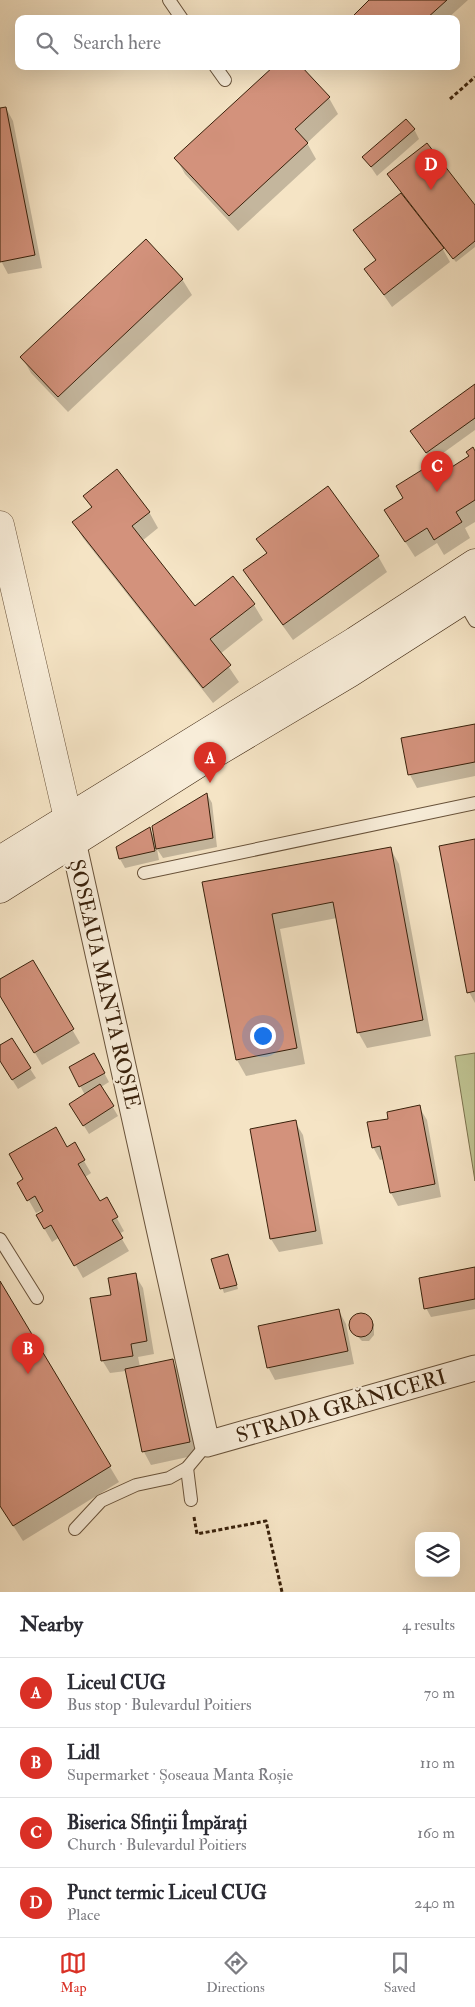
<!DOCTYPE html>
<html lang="en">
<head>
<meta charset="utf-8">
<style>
  :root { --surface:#fff; --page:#f7f7f7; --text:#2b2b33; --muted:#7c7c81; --line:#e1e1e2; --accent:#d93025 }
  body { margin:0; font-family:"IM FELL Double Pica",serif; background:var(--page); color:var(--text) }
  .controls { position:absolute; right:15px; bottom:15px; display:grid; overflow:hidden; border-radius:10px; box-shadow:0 5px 20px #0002 }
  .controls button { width:45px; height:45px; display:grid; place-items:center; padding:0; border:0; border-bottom:1px solid var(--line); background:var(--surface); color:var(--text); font:25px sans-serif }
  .you { position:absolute; left:262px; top:1035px; width:18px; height:18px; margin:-12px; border:4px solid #fff; border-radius:50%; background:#1a73e8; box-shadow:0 0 0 8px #1a73e833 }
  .badge { display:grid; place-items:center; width:32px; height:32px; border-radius:50%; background:var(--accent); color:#fff; font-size:16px; font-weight:700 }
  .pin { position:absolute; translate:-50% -41px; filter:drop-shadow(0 1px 2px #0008) }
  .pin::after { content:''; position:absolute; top:26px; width:18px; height:15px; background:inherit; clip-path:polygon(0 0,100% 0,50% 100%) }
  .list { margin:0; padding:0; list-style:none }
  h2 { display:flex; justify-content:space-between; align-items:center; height:65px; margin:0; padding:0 20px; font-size:21px }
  h2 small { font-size:16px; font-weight:400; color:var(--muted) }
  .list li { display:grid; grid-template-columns:32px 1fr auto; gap:15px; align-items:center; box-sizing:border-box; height:70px; padding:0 20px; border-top:1px solid var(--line) }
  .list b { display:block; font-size:19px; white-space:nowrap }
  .list p { margin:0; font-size:16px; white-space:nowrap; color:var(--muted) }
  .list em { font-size:16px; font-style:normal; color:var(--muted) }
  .icon { flex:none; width:28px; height:28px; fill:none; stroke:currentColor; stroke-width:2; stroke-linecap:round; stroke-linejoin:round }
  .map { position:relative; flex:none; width:475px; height:1592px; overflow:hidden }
  .search { position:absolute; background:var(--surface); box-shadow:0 5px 20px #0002; left:15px; right:15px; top:15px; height:55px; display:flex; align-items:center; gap:12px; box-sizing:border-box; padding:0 18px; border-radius:10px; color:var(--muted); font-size:19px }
  .sheet { height:345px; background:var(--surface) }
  nav { display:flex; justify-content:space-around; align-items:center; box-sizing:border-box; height:70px; border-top:1px solid var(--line); background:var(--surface); font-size:14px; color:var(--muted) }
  nav a { display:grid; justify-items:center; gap:2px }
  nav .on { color:var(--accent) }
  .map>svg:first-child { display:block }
  .green { fill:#bfc392; stroke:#7c724e }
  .shadow { fill:#0003 }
  .building { fill:#d3927c; stroke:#39210b }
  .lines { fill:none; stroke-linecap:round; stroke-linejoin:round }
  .service-casing { stroke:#68523a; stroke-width:14 }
  .minor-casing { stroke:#68523a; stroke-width:27 }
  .tertiary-casing { stroke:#68523a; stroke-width:29 }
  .secondary-casing { stroke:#39210b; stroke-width:29 }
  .path { stroke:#39210b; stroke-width:3; stroke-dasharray:4 2.5; stroke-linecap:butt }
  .service { stroke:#f8edd9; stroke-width:12 }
  .minor { stroke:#f8edd9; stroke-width:25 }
  .tertiary { stroke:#f8edd9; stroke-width:28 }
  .secondary { stroke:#f8edd9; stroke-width:28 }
  .labels { text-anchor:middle; stroke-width:4.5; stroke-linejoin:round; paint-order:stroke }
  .street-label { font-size:21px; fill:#39210b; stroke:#f8edd9 }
</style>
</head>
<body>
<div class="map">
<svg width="475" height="1592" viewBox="0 0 475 1592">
  <rect width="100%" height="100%" fill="#f5e4c5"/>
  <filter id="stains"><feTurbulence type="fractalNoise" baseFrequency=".004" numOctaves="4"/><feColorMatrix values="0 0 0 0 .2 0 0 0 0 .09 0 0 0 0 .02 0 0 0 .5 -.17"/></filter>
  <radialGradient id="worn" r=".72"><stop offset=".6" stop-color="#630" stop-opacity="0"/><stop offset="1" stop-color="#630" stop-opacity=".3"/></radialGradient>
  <polygon class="green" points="475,1053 475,1181 455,1056"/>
  <g class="shadow">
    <polygon points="371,0 468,0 447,19 351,19"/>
    <polygon points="299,66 329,98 338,114 307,143 316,159 238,231 185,174 176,158"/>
    <polygon points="6,108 13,121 42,268 8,274 0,259 0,109"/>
    <polygon points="414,129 419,139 377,176 364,157"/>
    <polygon points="388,175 475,207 475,247 456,262 441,244 440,244 450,262 392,307 366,270 376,261 355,231 402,194"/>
    <polygon points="182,279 192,295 68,412 31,373 22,357"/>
    <polygon points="475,386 475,430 432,461 417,440"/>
    <polygon points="475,452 475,522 465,528 470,538 444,555 437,543 415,557 395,526 432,480"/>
    <polygon points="84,496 149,512 158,528 142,541 194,607 232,577 254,605 263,620 220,654 239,682 213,703 83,538 74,523 92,509"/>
    <polygon points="258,539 378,556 387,572 293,640 254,586 245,570 267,554"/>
    <polygon points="475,725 475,776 417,788 410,775 403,739"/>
    <polygon points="207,794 212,803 217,847 163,858 157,849 159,860 125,868 120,859 150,829 155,839"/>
    <polygon points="475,840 475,1003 469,992"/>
    <polygon points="390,848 399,864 431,1036 367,1048 358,1032 337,918 280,929 305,1064 246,1076 237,1060 204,883"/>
    <polygon points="32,961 80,1043 42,1065 0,993 0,981"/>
    <polygon points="11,1039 36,1078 18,1089 0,1060 0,1047"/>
    <polygon points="94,1054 109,1082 101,1087 118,1116 89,1134 76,1113 85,1095 70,1067"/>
    <polygon points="419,1107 427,1120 441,1197 398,1206 391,1193 384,1159 380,1160 373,1147 389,1120"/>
    <polygon points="295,1122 303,1135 323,1244 279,1252 271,1239"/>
    <polygon points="74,1144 91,1173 85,1177 99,1203 106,1199 124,1231 119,1234 129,1251 83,1278 60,1237 52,1242 37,1216 45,1211 44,1209 36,1213 19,1183"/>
    <polygon points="213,1260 230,1260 238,1289 224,1293"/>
    <polygon points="475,1269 475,1309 431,1317 426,1308"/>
    <polygon points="135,1275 143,1288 154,1354 138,1357 140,1367 172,1360 179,1373 197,1455 151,1465 144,1452 126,1371 110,1373 102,1360 112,1296"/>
    <polygon points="0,1284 119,1482 23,1541 0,1505"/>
    <polygon points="339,1311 346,1324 354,1364 275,1380 268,1367"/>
    <polygon points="357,1315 365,1315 374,1324 374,1335 369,1341 362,1341 352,1331 351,1321"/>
  </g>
  <g class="building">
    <polygon points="369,0 447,0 426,19 350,19"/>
    <polygon points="274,66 301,66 330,97 295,129 308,143 229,216 174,158"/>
    <polygon points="6,107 35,255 0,262 0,108"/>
    <polygon points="406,119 415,129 371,167 362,157"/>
    <polygon points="427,143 475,205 475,241 453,259 387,174"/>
    <polygon points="401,193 444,248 384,295 364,269 376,260 353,230"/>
    <polygon points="146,239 183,279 58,397 20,357"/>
    <polygon points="475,384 475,418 426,453 410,431"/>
    <polygon points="473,447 475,451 475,500 456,512 462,522 434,540 427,528 405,542 384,510 403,498 396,486 425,468 433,479 469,456 466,452"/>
    <polygon points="117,469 150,512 132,526 195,606 233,576 255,604 210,639 231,665 203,688 72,522 92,507 83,496"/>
    <polygon points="328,486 379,556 283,625 243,570 267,553 256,539"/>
    <polygon points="475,724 475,762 408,775 401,738"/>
    <polygon points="207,793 213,838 156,849 152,826"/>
    <polygon points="150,827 155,851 119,859 116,847"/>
    <polygon points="475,839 475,991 467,993 439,846"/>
    <polygon points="391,847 423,1020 357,1033 333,902 272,914 297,1048 236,1060 202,882"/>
    <polygon points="33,960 74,1029 34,1053 0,996 0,979"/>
    <polygon points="12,1038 31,1068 12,1080 0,1061 0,1045"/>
    <polygon points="94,1053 105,1073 79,1087 69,1067"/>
    <polygon points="100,1084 114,1106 83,1126 69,1104"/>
    <polygon points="420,1105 435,1184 390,1193 380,1146 372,1148 367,1122 388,1119 387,1112"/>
    <polygon points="296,1120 316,1231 270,1239 250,1129"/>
    <polygon points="56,1127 67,1147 75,1142 85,1160 78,1164 100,1201 107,1197 118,1217 112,1220 123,1238 74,1266 51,1225 44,1229 36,1215 43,1211 35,1196 27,1201 17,1183 23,1179 9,1154"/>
    <polygon points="228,1254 237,1285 220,1289 211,1259"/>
    <polygon points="475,1267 475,1299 424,1309 419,1278"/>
    <polygon points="136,1273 147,1341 131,1344 133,1356 101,1361 90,1298 111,1295 108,1278"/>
    <polygon points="0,1281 111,1466 13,1526 0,1506"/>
    <polygon points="339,1309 348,1351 267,1368 258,1326"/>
    <circle cx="361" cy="1325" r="12"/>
    <polygon points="173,1359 190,1442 142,1452 125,1369"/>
  </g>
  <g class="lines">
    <defs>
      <g id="service">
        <polyline points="169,0 182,19"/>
        <polyline points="215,66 225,80"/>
        <polyline points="462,599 475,621"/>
        <polyline points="144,873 475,803"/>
        <polyline points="0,1239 37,1298"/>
        <polyline points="187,1468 191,1500"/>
        <polyline points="75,1529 101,1501 136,1485 169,1478 187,1468 207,1444"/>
      </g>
      <polyline id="minor" points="69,823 207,1444 475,1368"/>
      <polyline id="tertiary" points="0,525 68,818"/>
      <g id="secondary">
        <polyline points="0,860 355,641 475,563"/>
        <polyline points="0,889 204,760 350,673 475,593"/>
      </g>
    </defs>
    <use href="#service" class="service-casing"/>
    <use href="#minor" class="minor-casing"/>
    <use href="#tertiary" class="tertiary-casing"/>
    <use href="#secondary" class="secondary-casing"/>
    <g class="path">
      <polyline points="450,99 475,77"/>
      <polyline points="194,1517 197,1534 266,1521 282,1592"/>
    </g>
    <use href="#service" class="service"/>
    <use href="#minor" class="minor"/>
    <use href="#tertiary" class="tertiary"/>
    <use href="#secondary" class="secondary"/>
  </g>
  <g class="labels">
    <g class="street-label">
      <text transform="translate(105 984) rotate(77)" y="7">ȘOSEAUA MANTA ROȘIE</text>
      <text transform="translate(341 1406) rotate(-16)" y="7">STRADA GRĂNICERI</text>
    </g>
  </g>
  <rect width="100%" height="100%" filter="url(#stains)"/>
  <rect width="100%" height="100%" fill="url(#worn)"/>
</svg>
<div class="controls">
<button><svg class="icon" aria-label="layers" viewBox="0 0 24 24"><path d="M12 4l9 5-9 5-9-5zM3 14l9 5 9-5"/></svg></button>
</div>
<div class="you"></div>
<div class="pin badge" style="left:210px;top:783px">A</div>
<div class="pin badge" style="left:28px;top:1374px">B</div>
<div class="pin badge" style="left:437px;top:492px">C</div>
<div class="pin badge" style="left:431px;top:190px">D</div>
<div class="search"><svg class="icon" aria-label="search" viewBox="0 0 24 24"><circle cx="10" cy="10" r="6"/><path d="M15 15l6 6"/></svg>Search here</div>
</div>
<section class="sheet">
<h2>Nearby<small>4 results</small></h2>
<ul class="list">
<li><span class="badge">A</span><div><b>Liceul CUG</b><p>Bus stop · Bulevardul Poitiers</p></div><em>70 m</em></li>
<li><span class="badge">B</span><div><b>Lidl</b><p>Supermarket · Șoseaua Manta Roșie</p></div><em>110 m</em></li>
<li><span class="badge">C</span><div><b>Biserica Sfinții Împărați</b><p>Church · Bulevardul Poitiers</p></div><em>160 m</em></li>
<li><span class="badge">D</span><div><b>Punct termic Liceul CUG</b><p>Place</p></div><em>240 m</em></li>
</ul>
</section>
<nav>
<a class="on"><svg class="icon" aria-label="map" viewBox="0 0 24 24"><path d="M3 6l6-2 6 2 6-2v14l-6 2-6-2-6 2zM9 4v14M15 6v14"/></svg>Map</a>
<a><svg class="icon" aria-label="directions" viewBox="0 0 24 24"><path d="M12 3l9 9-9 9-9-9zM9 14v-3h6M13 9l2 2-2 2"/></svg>Directions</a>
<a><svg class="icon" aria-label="saved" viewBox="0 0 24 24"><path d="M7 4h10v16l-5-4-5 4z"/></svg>Saved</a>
</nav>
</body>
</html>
